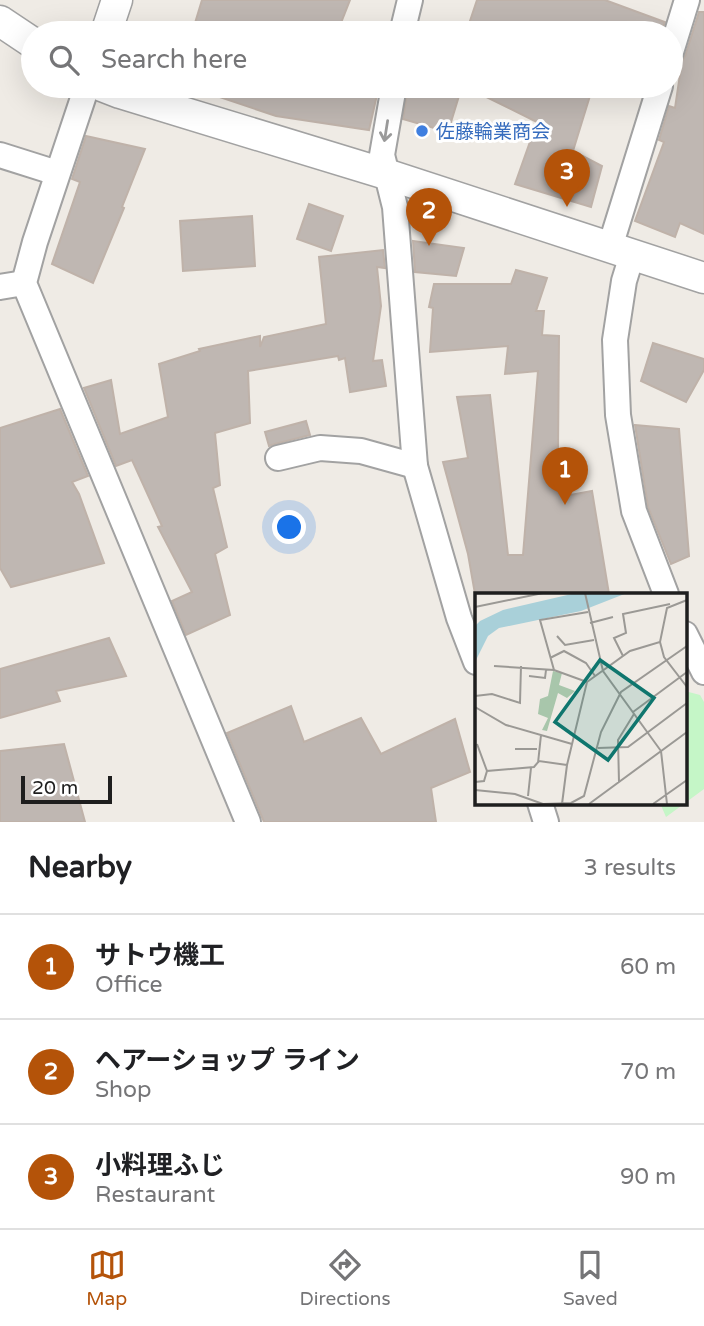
<!DOCTYPE html>
<html lang="en">
<head>
<meta charset="utf-8">
<style>
  :root { --surface:#fff; --page:#f2f2f2; --text:#202124; --muted:#757577; --line:#e0e0e0; --accent:#b45309 }
  body { margin:0; font-family:"Varela Round","Noto Sans JP",sans-serif; background:var(--page); color:var(--text) }
  .scale { position:absolute; left:21px; bottom:18px; width:91px; box-sizing:border-box; padding-left:7px; border:4px solid #1e1e1e; border-top:0; font-size:19px; line-height:24px; white-space:nowrap; color:#1e1e1e; -webkit-text-stroke:5px #fff; paint-order:stroke }
  .you { position:absolute; left:290px; top:528px; width:24px; height:24px; margin:-18px; border:5px solid #fff; border-radius:50%; background:#1a73e8; box-shadow:0 0 0 10px #1a73e833 }
  .badge { display:grid; place-items:center; width:46px; height:46px; border-radius:50%; background:var(--accent); color:#fff; font-size:23px; font-weight:700 }
  .pin { position:absolute; translate:-50% -58px; filter:drop-shadow(0 2px 4px #0008) }
  .pin::after { content:''; position:absolute; top:37px; width:24px; height:21px; background:inherit; clip-path:polygon(0 0,100% 0,50% 100%) }
  .list { margin:0; padding:0; list-style:none }
  h2 { display:flex; justify-content:space-between; align-items:center; height:91px; margin:0; padding:0 28px; font-size:30px }
  h2 small { font-size:23px; font-weight:400; color:var(--muted) }
  .list li { display:grid; grid-template-columns:46px 1fr auto; gap:21px; align-items:center; box-sizing:border-box; height:105px; padding:0 28px; border-top:2px solid var(--line) }
  .list b { display:block; font-size:26px; white-space:nowrap }
  .list p { margin:0; font-size:23px; white-space:nowrap; color:var(--muted) }
  .list em { font-size:23px; font-style:normal; color:var(--muted) }
  .icon { flex:none; width:38px; height:38px; fill:none; stroke:currentColor; stroke-width:2; stroke-linecap:round; stroke-linejoin:round }
  .map { position:relative; flex:none; width:704px; height:822px; overflow:hidden }
  .search { position:absolute; background:var(--surface); box-shadow:0 7px 28px #0002; left:21px; right:21px; top:21px; height:77px; display:flex; align-items:center; gap:18px; box-sizing:border-box; padding:0 24px; border-radius:38px; color:var(--muted); font-size:26px }
  .sheet { height:406px; background:var(--surface) }
  nav { display:flex; justify-content:space-around; align-items:center; box-sizing:border-box; height:98px; border-top:2px solid var(--line); background:var(--surface); font-size:19px; color:var(--muted) }
  nav a { display:grid; justify-items:center; gap:4px }
  nav .on { color:var(--accent) }
  .map>svg:first-child { display:block }
  .park { fill:#c5f6c7 }
  .building { fill:#bfb7b2; stroke:#bfb2a9; stroke-width:2 }
  .lines { fill:none; stroke-linecap:round; stroke-linejoin:round }
  .minor-casing { stroke:#a2a2a2; stroke-width:28 }
  .tertiary-casing { stroke:#a2a2a2; stroke-width:33 }
  .minor { stroke:#fff; stroke-width:24 }
  .tertiary { stroke:#fff; stroke-width:30 }
  .oneway { stroke:#9a9a9a }
  .shop-dot { fill:#3f7fe0; stroke:#fff; stroke-width:2.5 }
  .labels { text-anchor:middle; stroke-width:6; stroke-linejoin:round; paint-order:stroke }
  .shop-label { font-size:19px; fill:#366cbe; stroke:#fff; text-anchor:start }
  .inset-road { fill:none; stroke:#9b9995; stroke-width:2 }
  .view { fill:#0f766e; fill-opacity:0.15; stroke:#0f766e; stroke-width:3.5 }
  .inset-edge { fill:none; stroke:#1e1e1e; stroke-width:3.5 }
</style>
</head>
<body>
<div class="map">
<svg width="704" height="822" viewBox="0 0 704 822">
  <rect width="100%" height="100%" fill="#efebe5"/>
  <polygon class="park" points="685,691 700,695 704,702 704,789 666,817 660,803 685,803"/>
  <g class="building">
    <polygon points="202,0 350,0 337,33 192,33"/>
    <polygon points="477,0 605,0 665,22 661,33 466,33"/>
    <polygon points="699,12 704,12 704,234 680,223 675,237 635,221 664,142 659,140 669,106 675,108 682,61 685,56"/>
    <polygon points="200,86 379,86 369,130 276,116 199,90"/>
    <polygon points="408,86 462,86 448,132 403,119"/>
    <polygon points="464,86 593,86 573,151 602,166 591,207 515,184 537,122"/>
    <polygon points="86,136 145,149 122,207 124,208 93,283 52,264 80,182 72,179"/>
    <polygon points="309,204 343,216 331,251 297,239"/>
    <polygon points="252,216 255,266 183,271 180,221"/>
    <polygon points="413,241 464,248 456,276 415,272"/>
    <polygon points="383,250 385,268 377,267 381,306 373,361 382,360 386,386 350,392 345,358 339,360 338,356 248,371 250,423 215,433 220,485 213,488 227,547 215,554 230,615 186,635 172,601 192,592 158,527 162,526 132,460 116,466 84,388 111,380 120,434 168,417 159,364 200,351 199,349 260,336 260,347 264,337 326,324 319,257"/>
    <polygon points="516,270 547,278 536,311 544,311 542,335 559,336 558,450 562,449 565,496 592,491 609,594 475,594 468,554 443,462 468,458 457,397 490,395 508,555 523,555 538,371 505,374 508,346 430,352 433,308 429,307 434,284 511,284"/>
    <polygon points="653,343 704,359 704,370 686,402 641,381"/>
    <polygon points="60,409 88,476 72,482 79,494 104,563 11,587 0,568 0,428"/>
    <polygon points="306,421 310,435 275,444 269,446 265,432"/>
    <polygon points="635,425 679,429 689,556 671,564 648,507"/>
    <polygon points="109,638 126,676 56,691 60,701 0,718 0,669"/>
    <polygon points="291,706 304,742 361,718 381,754 455,719 470,772 431,788 436,822 264,822 227,733"/>
    <polygon points="64,744 85,822 0,822 0,751"/>
  </g>
  <g class="lines">
    <defs>
      <g id="minor">
        <polyline points="402,33 410,0"/>
        <polyline points="671,52 687,0"/>
        <polyline points="87,86 35,242 24,283 248,822"/>
        <polyline points="394,86 382,155 395,207 415,466 459,618 476,662"/>
        <polyline points="0,155 57,173"/>
        <polyline points="610,247 660,86"/>
        <polyline points="632,255 624,281 615,340 618,415 634,511 666,594"/>
        <polyline points="0,287 24,283"/>
        <polyline points="278,458 320,448 361,451 415,466"/>
        <polyline points="685,634 704,672"/>
        <polyline points="540,803 546,822"/>
      </g>
      <g id="tertiary">
        <polyline points="0,21 33,43"/>
        <polyline points="106,33 117,0"/>
        <polyline points="102,86 120,93 389,175 704,278"/>
      </g>
    </defs>
    <use href="#minor" class="minor-casing"/>
    <use href="#tertiary" class="tertiary-casing"/>
    <use href="#minor" class="minor"/>
    <use href="#tertiary" class="tertiary"/>
  </g>
  <defs><path id="oneway-shaft" d="M-6 0H5M1.5-3L5.5 0L1.5 3" fill="none" stroke-width="1.6" stroke-linecap="round" stroke-linejoin="round" transform="scale(1.75)"/></defs>
  <use class="oneway" href="#oneway-shaft" transform="translate(386 131) rotate(99)"/>
  <circle class="shop-dot" cx="422" cy="131" r="7"/>
  <g class="labels">
    <g class="shop-label">
      <text x="436" y="138">佐藤輪業商会</text>
    </g>
  </g>
  <g transform="translate(475 593)">
    <rect width="212" height="212" fill="#efebe5"/>
    <path d="M78,78L87,80L84,92L100,98L92,105L83,100L72,138L67,137L73,125L63,121L65,106L73,103Z" fill="#a8c6ab"/>
    <path d="M101,0H152L106,18L24,35L13,43L0,69V33L5,28L28,17Z" fill="#a9d0d9"/>
    <path class="inset-road" d="M110,0L128,78L186,158L192,211M0,14L68,0M115,30L138,24M82,43L90,52L119,47M185,49L189,64L212,94M148,63L139,45L151,40L148,21L195,11M75,65L89,58L111,70L120,83M19,73L79,77L112,89M79,77L65,27L113,19M54,83L70,85L71,77M0,103L17,101L45,110L46,73M0,114L31,132L97,151M158,119L212,79M2,151L12,178M123,155L153,154L212,110M40,156H62M63,170L66,142M0,189L9,188L12,178L59,174L64,168L92,172M144,189L143,147L159,121M0,197L40,201L68,211L96,210L109,203L126,139L146,99L212,53M53,203L56,175M87,211L92,172L112,89L155,58L185,49L192,15L212,7M114,211L212,139M178,211L212,187"/>
    <path class="view" d="M125,67L179,105L133,167L80,129Z"/>
    <rect width="212" height="212" class="inset-edge"/>
  </g>
</svg>
<div class="scale">20 m</div>
<div class="you"></div>
<div class="pin badge" style="left:565px;top:505px">1</div>
<div class="pin badge" style="left:429px;top:246px">2</div>
<div class="pin badge" style="left:567px;top:207px">3</div>
<div class="search"><svg class="icon" aria-label="search" viewBox="0 0 24 24"><circle cx="10" cy="10" r="6"/><path d="M15 15l6 6"/></svg>Search here</div>
</div>
<section class="sheet">
<h2>Nearby<small>3 results</small></h2>
<ul class="list">
<li><span class="badge">1</span><div><b>サトウ機工</b><p>Office</p></div><em>60 m</em></li>
<li><span class="badge">2</span><div><b>ヘアーショップ ライン</b><p>Shop</p></div><em>70 m</em></li>
<li><span class="badge">3</span><div><b>小料理ふじ</b><p>Restaurant</p></div><em>90 m</em></li>
</ul>
</section>
<nav>
<a class="on"><svg class="icon" aria-label="map" viewBox="0 0 24 24"><path d="M3 6l6-2 6 2 6-2v14l-6 2-6-2-6 2zM9 4v14M15 6v14"/></svg>Map</a>
<a><svg class="icon" aria-label="directions" viewBox="0 0 24 24"><path d="M12 3l9 9-9 9-9-9zM9 14v-3h6M13 9l2 2-2 2"/></svg>Directions</a>
<a><svg class="icon" aria-label="saved" viewBox="0 0 24 24"><path d="M7 4h10v16l-5-4-5 4z"/></svg>Saved</a>
</nav>
</body>
</html>
